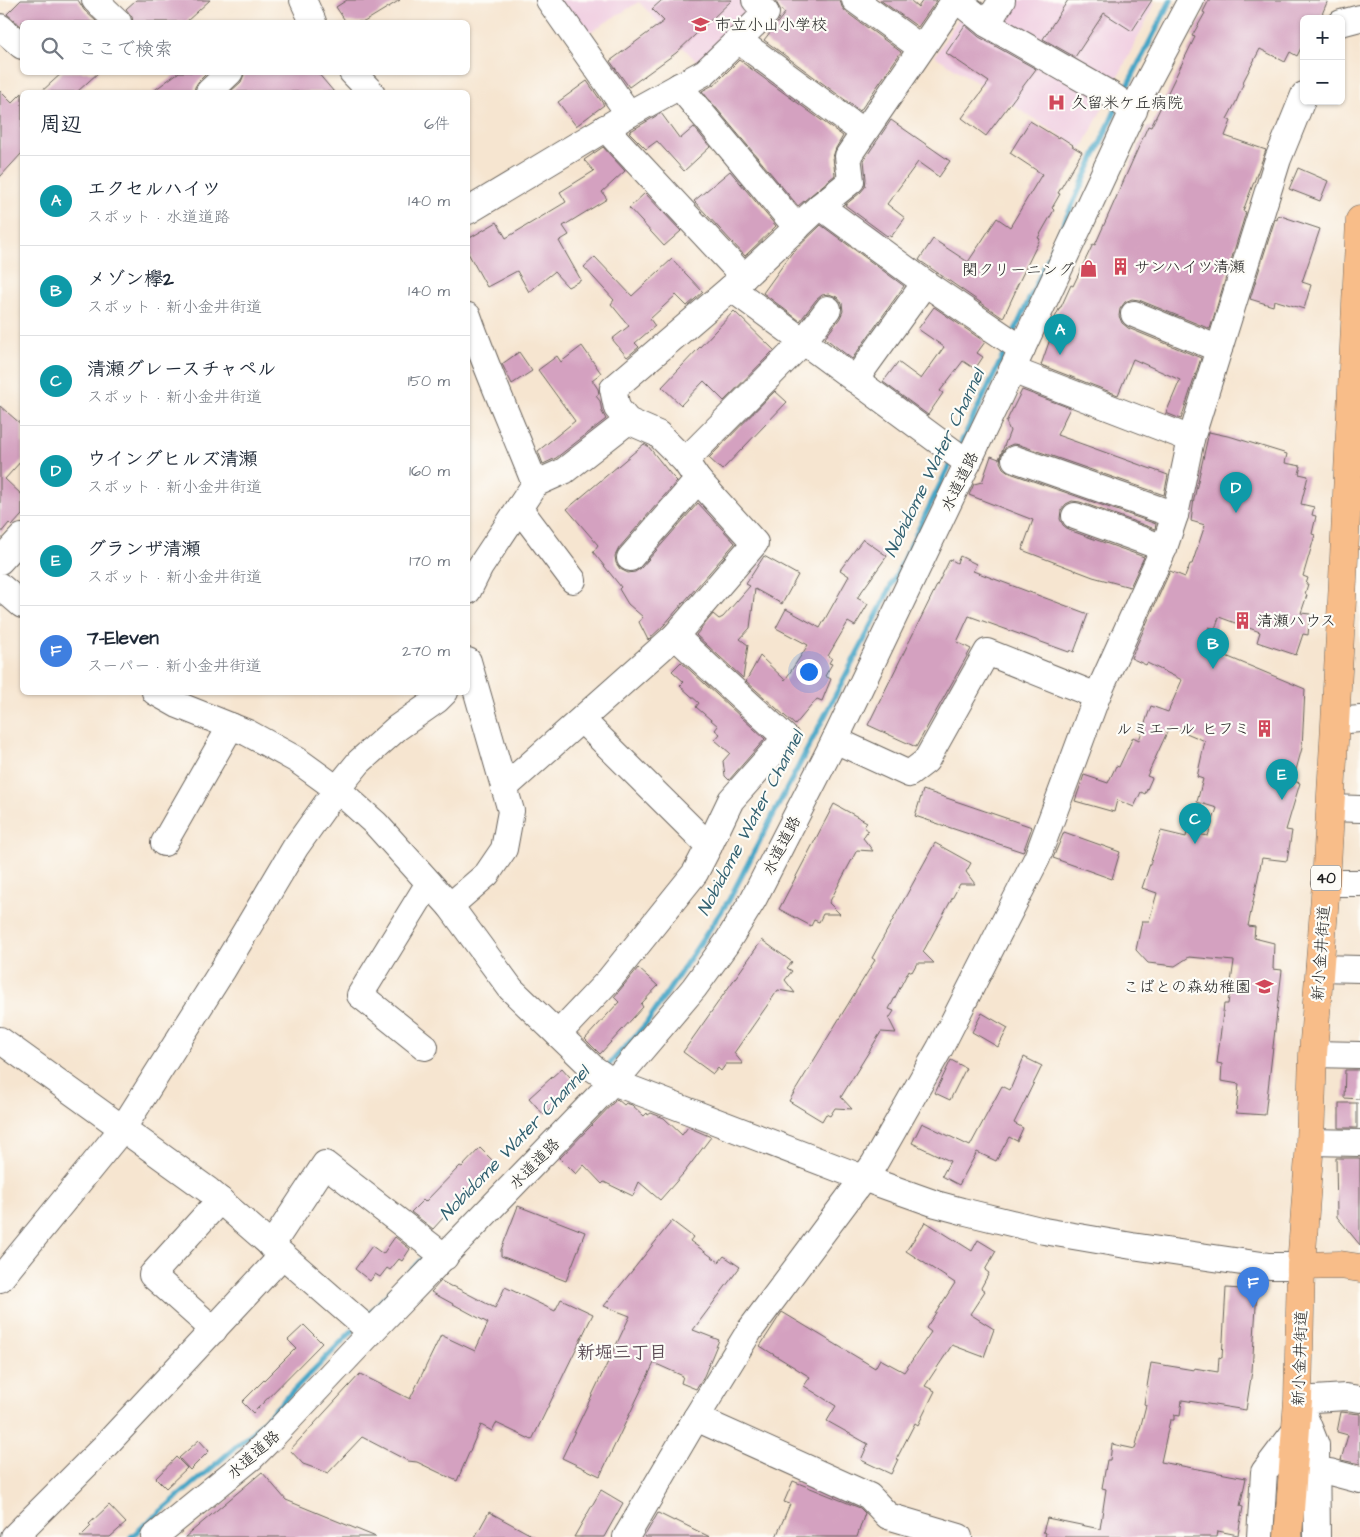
<!DOCTYPE html>
<html lang="ja">
<head>
<meta charset="utf-8">
<style>
  :root { --surface:#fff; --page:#f6f6f7; --text:#1f2937; --muted:#747a83; --line:#e0e1e3; --accent:#ea580c }
  body { margin:0; font-family:"Architects Daughter","Klee One",sans-serif; background:var(--page); color:var(--text) }
  .controls { position:absolute; right:15px; top:15px; display:grid; overflow:hidden; border-radius:8px; box-shadow:0 1px 4px #0004 }
  .controls button { width:45px; height:45px; display:grid; place-items:center; padding:0; border:0; border-bottom:1px solid var(--line); background:var(--surface); color:var(--text); font:25px sans-serif }
  .you { position:absolute; left:808px; top:671px; width:18px; height:18px; margin:-12px; border:4px solid #fff; border-radius:50%; background:#1a73e8; box-shadow:0 0 0 8px #1a73e833 }
  .badge { display:grid; place-items:center; width:32px; height:32px; border-radius:50%; background:var(--accent); color:#fff; font-size:16px; font-weight:700 }
  .pin { position:absolute; translate:-50% -41px; filter:drop-shadow(0 1px 2px #0008) }
  .pin::after { content:''; position:absolute; top:26px; width:18px; height:15px; background:inherit; clip-path:polygon(0 0,100% 0,50% 100%) }
  .list { margin:0; padding:0; list-style:none }
  h2 { display:flex; justify-content:space-between; align-items:center; height:65px; margin:0; padding:0 20px; font-size:21px }
  h2 small { font-size:16px; font-weight:400; color:var(--muted) }
  .list li { display:grid; grid-template-columns:32px 1fr auto; gap:15px; align-items:center; box-sizing:border-box; height:90px; padding:0 20px; border-top:1px solid var(--line) }
  .list b { display:block; font-size:19px; white-space:nowrap }
  .list p { margin:0; font-size:16px; white-space:nowrap; color:var(--muted) }
  .list em { font-size:16px; font-style:normal; color:var(--muted) }
  .icon { flex:none; width:28px; height:28px; fill:none; stroke:currentColor; stroke-width:2; stroke-linecap:round; stroke-linejoin:round }
  .map { position:relative; flex:none; width:1360px; height:1537px; overflow:hidden }
  .search { position:absolute; background:var(--surface); box-shadow:0 1px 4px #0004; left:20px; top:20px; width:450px; height:55px; display:flex; align-items:center; gap:12px; box-sizing:border-box; padding:0 18px; border-radius:8px; color:var(--muted); font-size:19px }
  .panel { position:absolute; background:var(--surface); box-shadow:0 1px 4px #0004; left:20px; top:90px; width:450px; height:605px; border-radius:8px }
  .map>svg:first-child { display:block }
  .built { fill:#f1d0e2 }
  .lines { fill:none; stroke-linecap:round; stroke-linejoin:round }
  .stream { stroke:#47a6c6; stroke-width:5.5 }
  .building { fill:#d4a1c0 }
  .minor-casing { stroke:#68625b; stroke-width:28 }
  .major-casing { stroke:#68625b; stroke-width:29 }
  .minor { stroke:#fff; stroke-width:26 }
  .major { stroke:#f8bd89; stroke-width:28 }
  .labels { text-anchor:middle; stroke-width:4.5; stroke-linejoin:round; paint-order:stroke }
  .shield { fill:#fdfcf7; stroke:#605f5e; stroke-width:1 }
  .shield-label { font-size:15px; font-weight:bold; fill:#1c1c1c }
  .poi-label { font-size:16px; fill:#1c1c1c; stroke:#fdfcf7; text-anchor:start }
  .street-label { font-size:16px; fill:#1c1c1c; stroke:#fdfcf7 }
  .water-label { font-size:18px; font-style:italic; fill:#326171; stroke:#fdfcf7 }
  .neighbourhood-label { font-size:18px; font-weight:bold; fill:#5c4b55; stroke:#fdfcf7 }
</style>
</head>
<body>
<div class="map">
<svg width="1360" height="1537" viewBox="0 0 1360 1537">
  <rect width="100%" height="100%" fill="#fdfcf7"/>
  <filter id="ink" filterUnits="userSpaceOnUse"><feTurbulence type="fractalNoise" baseFrequency=".02" numOctaves="2"/><feDisplacementMap in="SourceGraphic" scale="10" xChannelSelector="R" yChannelSelector="G"/><feConvolveMatrix kernelMatrix="1 2 1 2 8 2 1 2 1" color-interpolation-filters="sRGB"/></filter>
  <filter id="wash" filterUnits="userSpaceOnUse"><feTurbulence type="fractalNoise" baseFrequency=".0096" numOctaves="4" result="noise"/><feDisplacementMap in="SourceGraphic" scale="20" xChannelSelector="R" yChannelSelector="G"/><feGaussianBlur stdDeviation="1.12" result="paint"/><feColorMatrix in="noise" values="0 0 0 0 0 0 0 0 0 0 0 0 0 0 0 0 0 1.4 0 .05"/><feComposite in="paint" operator="in"/></filter>
  <g filter="url(#wash)">
    <rect width="100%" height="100%" fill="#f6e5d0"/>
    <g class="built">
      <polygon points="558,0 743,0 754,12 700,65 639,2 585,35"/>
      <polygon points="1013,0 1151,0 1155,3 1082,149 935,56 962,13"/>
    </g>
    <g class="lines">
      <g class="stream">
        <polyline points="1122,96 1171,0"/>
        <polyline points="1013,335 1117,107"/>
        <polyline points="959,447 1007,348"/>
        <polyline points="605,1069 646,1024 729,900 875,619 952,460"/>
        <polyline points="366,1317 429,1252"/>
        <polyline points="131,1537 252,1433 356,1327"/>
      </g>
    </g>
    <g id="blocks">
      <g class="building">
        <polygon points="21,0 78,0 84,10 97,22 22,22 22,27 7,14"/>
        <polygon points="136,0 210,0 186,22 133,22 132,17 126,9"/>
        <polygon points="347,0 400,0 364,22 346,22 336,7"/>
        <polygon points="662,0 732,0 676,53 629,87 610,61 664,21 652,9"/>
        <polygon points="775,0 840,0 842,7 846,12 901,52 860,111 764,40 785,13 780,9"/>
        <polygon points="880,0 910,0 918,7 923,0 937,0 918,27"/>
        <polygon points="1068,0 1152,0 1132,31 1104,13 1075,57 1043,39"/>
        <polygon points="1209,0 1328,0 1320,19 1304,19 1304,42 1297,56 1290,52 1285,62 1260,49 1243,82 1244,82 1236,102 1227,119 1231,121 1225,136 1266,150 1243,211 1246,212 1210,329 1139,300 1132,299 1125,302 1120,309 1119,316 1122,323 1128,328 1201,358 1181,419 1166,413 1180,380 1133,359 1118,395 1041,365 1055,325 1052,324 1060,307 1061,307 1071,285 1073,286 1093,244 1095,245 1148,126 1151,127 1195,37 1192,36 1205,13 1203,12"/>
        <polygon points="965,25 979,37 1036,69 986,136 962,118 989,82 946,53"/>
        <polygon points="739,60 843,136 836,148 833,157 835,175 798,206 702,91 713,85 714,86 721,78"/>
        <polygon points="63,72 99,72 77,92 41,92"/>
        <polygon points="179,72 208,72 198,82 195,87 194,92 152,92"/>
        <polygon points="245,72 317,72 334,92 230,92 241,82"/>
        <polygon points="587,81 604,105 576,126 558,102"/>
        <polygon points="0,91 12,103 22,93 22,153 0,177"/>
        <polygon points="661,113 680,139 694,127 710,147 684,171 657,141 646,149 629,132"/>
        <polygon points="891,120 950,161 939,177 918,162 887,204 905,218 891,237 888,235 887,236 845,205 860,193 865,187 866,179 864,160"/>
        <polygon points="1030,121 1058,138 1059,136 1073,145 1072,146 1082,152 1058,193 1060,194 1052,208 1054,210 1038,238 1040,239 1015,290 1016,290 1003,318 919,260 933,239 968,262 997,218 1010,227 1042,174 1010,153"/>
        <polygon points="603,147 625,171 602,192 607,199 563,226 569,235 559,241 581,280 568,287 554,272 529,292 517,271 487,287 468,253 468,239 497,222 506,238 566,202 560,192 594,171 584,160"/>
        <polygon points="1298,168 1328,181 1320,201 1289,189"/>
        <polygon points="730,171 776,226 745,256 694,201"/>
        <polygon points="645,193 681,231 664,246 629,208"/>
        <polygon points="1278,215 1320,229 1302,282 1311,285 1304,309 1274,300 1273,306 1250,299 1275,219 1277,220"/>
        <polygon points="821,225 904,286 852,359 825,338 840,318 843,311 842,303 837,297 829,294 822,295 816,300 800,321 763,293 791,254"/>
        <polygon points="595,257 632,296 672,259 703,292 687,306 676,295 650,319 655,326 635,343 639,347 627,357 612,339 629,326 611,304 614,300 584,267"/>
        <polygon points="934,307 985,342 977,353 983,357 975,369 963,361 940,391 943,393 928,415 883,382 898,362 921,379 944,347 918,329"/>
        <polygon points="734,311 774,350 724,401 704,381 681,405 662,387"/>
        <polygon points="582,346 601,373 592,380 598,389 599,394 596,396 600,401 602,412 606,419 556,458 543,464 538,451 575,421 538,370 557,356 561,362"/>
        <polygon points="519,352 532,371 512,384 502,364"/>
        <polygon points="1022,390 1070,408 1057,435 1168,475 1164,495 1020,445 1013,444 1006,447 1001,455 1000,462 1003,468 1010,473 1156,524 1155,529 1080,502 1072,501 1066,504 1061,510 1060,519 1063,525 1069,530 1144,557 1130,587 1093,577 1022,550 1033,520 969,495 974,484 982,482 991,456 999,459 1010,431 1006,422"/>
        <polygon points="775,391 787,402 722,470 709,458"/>
        <polygon points="0,406 22,425 22,460 5,479 22,495 22,515 12,526 9,523 0,534"/>
        <polygon points="1209,432 1232,437 1287,454 1285,463 1301,466 1299,474 1308,476 1301,504 1314,507 1312,515 1316,516 1312,534 1315,535 1303,576 1308,578 1306,584 1308,584 1305,594 1307,595 1301,613 1310,614 1308,635 1303,634 1296,655 1257,642 1260,632 1219,617 1215,629 1209,627 1202,646 1305,689 1302,748 1293,781 1300,783 1286,830 1292,831 1287,861 1262,858 1248,926 1255,927 1254,938 1274,943 1273,969 1282,970 1265,1115 1236,1113 1239,1084 1221,1081 1222,1064 1217,1063 1224,1004 1228,1004 1234,961 1189,957 1175,966 1148,963 1136,950 1142,921 1149,921 1157,893 1142,888 1161,831 1186,837 1187,832 1208,836 1217,808 1197,802 1203,779 1197,777 1205,741 1170,726 1147,776 1152,778 1145,794 1141,792 1134,807 1117,800 1114,812 1075,801 1084,775 1108,783 1116,766 1119,767 1133,737 1139,740 1151,706 1168,712 1182,680 1147,663 1146,665 1131,658 1170,571 1185,577 1190,564 1192,564 1205,525 1191,521 1194,499"/>
        <polygon points="644,444 648,446 672,476 677,481 619,548 615,556 616,563 620,569 628,573 635,572 641,568 698,503 735,543 664,625 648,640 639,622 643,617 628,604 619,589 621,587 593,552 598,545 567,509"/>
        <polygon points="863,539 887,556 857,598 868,604 855,626 848,622 828,656 832,658 829,663 832,664 825,676 831,679 822,701 817,699 795,725 746,681 760,656 785,680 808,645 776,628 786,609 820,628 849,576 840,570"/>
        <polygon points="764,556 798,575 782,604 755,589 750,628 740,639 748,645 743,678 696,635 713,614 719,619 723,617 750,586 746,584"/>
        <polygon points="960,556 976,564 973,571 1088,614 1074,652 1070,650 1069,652 969,616 957,642 971,649 916,747 868,725 950,559 957,563"/>
        <polygon points="681,662 765,739 729,780 725,776 723,761 730,753 715,740 720,734 715,730 718,726 696,707 699,703 680,686 684,682 672,671"/>
        <polygon points="923,790 1032,827 1023,852 915,816"/>
        <polygon points="834,804 867,822 864,827 868,830 863,838 873,851 857,850 829,903 840,914 823,914 819,922 814,920 811,926 779,909"/>
        <polygon points="1064,832 1120,852 1112,879 1053,858"/>
        <polygon points="935,843 971,863 966,872 975,884 960,884 923,952 934,963 917,963 912,972 909,970 889,1009 894,1011 889,1019 896,1033 881,1032 841,1097 852,1109 835,1108 830,1116 826,1114 822,1121 789,1101 875,960 872,958"/>
        <polygon points="762,940 792,962 787,968 792,971 785,980 795,993 778,990 734,1053 743,1064 726,1064 721,1071 718,1068 713,1074 683,1052"/>
        <polygon points="638,968 658,986 641,1004 643,1007 600,1054 585,1039 619,1002 614,997"/>
        <polygon points="982,1013 1008,1028 998,1047 972,1032"/>
        <polygon points="1024,1057 1042,1066 1014,1123 1023,1128 1017,1141 1009,1137 996,1161 977,1152 959,1185 942,1176 950,1161 912,1143 922,1123 970,1146 1002,1086 1010,1090"/>
        <polygon points="951,1060 966,1068 950,1100 935,1093"/>
        <polygon points="562,1068 577,1085 544,1115 529,1098"/>
        <polygon points="1345,1070 1360,1070 1360,1099 1344,1098"/>
        <polygon points="617,1099 624,1105 626,1103 632,1105 644,1116 647,1113 648,1115 651,1113 664,1118 682,1135 688,1127 711,1137 683,1174 660,1200 639,1182 633,1196 604,1182 602,1184 584,1165 576,1174 560,1158"/>
        <rect x="1339" y="1103" width="18" height="25"/>
        <polygon points="480,1148 494,1162 433,1229 411,1212 423,1200 425,1202 460,1166 462,1167"/>
        <polygon points="1336,1158 1360,1158 1360,1245 1337,1217"/>
        <polygon points="518,1206 585,1232 566,1281 501,1256 501,1250"/>
        <polygon points="672,1221 693,1237 690,1241 719,1262 724,1256 740,1267 693,1330 719,1340 704,1376 696,1389 681,1383 683,1376 654,1363 600,1476 562,1458 630,1316 604,1306"/>
        <polygon points="926,1222 972,1251 978,1240 996,1251 985,1270 989,1273 981,1288 985,1291 970,1314 994,1329 984,1357 952,1345 925,1386 935,1391 918,1425 915,1423 897,1458 898,1459 891,1474 861,1460 868,1444 827,1421 836,1406 804,1386 810,1377 760,1346 782,1312 875,1368 880,1359 904,1372 931,1332 926,1328 955,1283 906,1251"/>
        <polygon points="395,1237 410,1249 402,1261 399,1259 390,1270 387,1268 380,1277 375,1274 370,1281 355,1269 372,1246 383,1254"/>
        <polygon points="441,1281 452,1287 453,1286 495,1308 505,1287 555,1311 561,1299 593,1314 532,1440 496,1423 492,1431 481,1425 457,1481 417,1462 408,1461 362,1437 328,1473 303,1464 290,1450 360,1374 410,1399 441,1335 475,1351 488,1323 431,1292"/>
        <polygon points="1226,1288 1257,1290 1252,1371 1246,1410 1182,1400 1180,1416 1174,1415 1174,1420 1170,1420 1161,1462 1246,1478 1240,1506 1243,1507 1238,1535 1218,1531 1217,1537 1045,1537 1046,1533 1043,1532 1047,1518 1100,1529 1106,1489 1102,1488 1107,1460 1110,1460 1112,1444 1135,1449 1146,1405 1144,1404 1151,1363 1194,1370 1194,1368 1218,1372 1219,1357 1222,1358"/>
        <polygon points="304,1325 322,1343 253,1413 242,1402 296,1348 288,1340"/>
        <polygon points="1341,1412 1360,1414 1360,1464 1341,1460 1348,1435 1337,1432"/>
        <polygon points="199,1440 209,1451 190,1470 179,1458"/>
        <polygon points="176,1457 187,1468 166,1488 156,1478"/>
        <polygon points="262,1472 286,1500 376,1537 185,1537"/>
        <polygon points="793,1481 860,1508 865,1513 857,1537 776,1537 790,1504 784,1502"/>
        <polygon points="601,1490 623,1503 604,1537 574,1537"/>
        <polygon points="109,1505 126,1523 110,1537 80,1537 91,1526 89,1524"/>
        <polygon points="489,1512 535,1537 475,1537"/>
        <polygon points="658,1513 674,1521 675,1520 710,1537 644,1537"/>
      </g>
    </g>
  </g>
  <g filter="url(#ink)">
    <use href="#blocks" fill-opacity="0" stroke="#68625b" stroke-width="1"/>
    <g class="lines">
      <defs>
        <g id="minor">
          <polyline points="95,0 118,22"/>
          <polyline points="303,0 313,22"/>
          <polyline points="549,0 629,114"/>
          <polyline points="855,0 921,48"/>
          <polyline points="957,0 987,24 1111,95 1134,111"/>
          <polyline points="1341,23 1360,18"/>
          <polyline points="987,24 1002,0"/>
          <polyline points="0,27 22,46"/>
          <polyline points="738,40 863,132"/>
          <polyline points="352,72 371,92"/>
          <polyline points="679,86 797,228"/>
          <polyline points="209,92 230,72"/>
          <polyline points="605,128 744,277"/>
          <polyline points="820,206 925,283 1022,349"/>
          <polyline points="468,211 629,114 705,72 766,13 755,0"/>
          <polyline points="731,288 968,463"/>
          <polyline points="1134,314 1219,349"/>
          <path d="M468,316C488,373 513,428 535,484L480,567L468,591"/>
          <polyline points="1012,370 1191,439"/>
          <polyline points="855,380 925,283"/>
          <polyline points="1015,459 1175,515"/>
          <polyline points="685,461 803,342 828,309"/>
          <polyline points="535,484 564,471 628,421"/>
          <polyline points="519,508 573,580"/>
          <polyline points="1075,516 1164,548"/>
          <polyline points="630,558 698,480"/>
          <polyline points="0,561 22,537"/>
          <polyline points="0,586 22,605"/>
          <polyline points="675,636 786,738 731,800 709,846"/>
          <polyline points="155,692 178,705 248,733 297,760 337,789 376,824 450,906 511,989 594,1069 613,1082 863,1178 936,1204 962,1211 1044,1231 1132,1246 1269,1266 1301,1266"/>
          <polyline points="1335,721 1360,719"/>
          <polyline points="835,740 909,774 926,761 987,652 1097,696"/>
          <polyline points="504,788 675,636 755,543 698,480 685,461 658,434 628,421 617,408 613,389 744,277 820,206 851,181 848,156 955,0"/>
          <polyline points="1330,808 1360,809"/>
          <polyline points="164,843 231,726"/>
          <polyline points="1326,883 1360,883"/>
          <polyline points="450,906 487,874 504,849 511,811 468,661"/>
          <polyline points="1319,968 1360,969"/>
          <polyline points="558,1034 609,980 695,873 709,846 582,720"/>
          <polyline points="0,1040 208,1190 371,1332"/>
          <polyline points="425,1047 360,995 429,883"/>
          <polyline points="1313,1054 1360,1055"/>
          <polyline points="1310,1142 1360,1143"/>
          <polyline points="271,1246 325,1164 445,1257"/>
          <polyline points="0,1279 123,1128 222,971 295,848 337,789 359,762 397,728 437,700 445,692"/>
          <polyline points="214,1330 152,1275 220,1200"/>
          <polyline points="696,1418 869,1496 888,1516 959,1537"/>
          <polyline points="1317,1472 1330,1472 1360,1480"/>
          <polyline points="14,1537 103,1448 282,1256"/>
          <polyline points="154,1537 251,1458 273,1436 371,1332 626,1068 694,988 726,944 753,900 835,740 1012,370 1141,94 1191,0"/>
          <polyline points="626,1537 696,1418 750,1330 874,1164 940,1048 1037,858 1097,696 1164,548 1175,515 1191,439 1278,159 1304,95"/>
          <polyline points="1260,1537 1264,1472 1295,1431"/>
          <polyline points="1317,1537 1316,1445 1298,1400 1346,1397 1360,1399"/>
        </g>
        <g id="major">
          <polyline points="1301,1266 1340,1265 1360,1268"/>
          <polyline points="1288,1537 1298,1400 1301,1266 1310,1142 1313,1054 1326,883 1342,600 1360,220"/>
        </g>
      </defs>
      <use href="#minor" class="minor-casing"/>
      <use href="#major" class="major-casing"/>
      <use href="#minor" class="minor"/>
      <use href="#major" class="major"/>
    </g>
  </g>
  <defs>
    <symbol id="school-bare" viewBox="-9 -9 18 18"><path d="M0-5L7-2L0 1L-7-2ZM-4 1L0 2.5L4 1V4Q0 6-4 4Z" fill="#d1495b" stroke="#fdfcf7" stroke-width="2.5" paint-order="stroke"/></symbol>
    <symbol id="hospital-bare" viewBox="-9 -9 18 18"><path d="M-5-5h3v3.5h4V-5h3V5h-3V1.5h-4V5h-3Z" fill="#d1495b" stroke="#fdfcf7" stroke-width="2.5" paint-order="stroke"/></symbol>
    <symbol id="building-bare" viewBox="-9 -9 18 18"><path d="M-4-6H4V6H1V3H-1V6H-4ZM-2.5-4.3h1.7v1.8h-1.7ZM.8-4.3h1.7v1.8H.8ZM-2.5-1h1.7V.8h-1.7ZM.8-1h1.7V.8H.8Z" fill="#d1495b" stroke="#fdfcf7" stroke-width="2.5" paint-order="stroke"/></symbol>
    <symbol id="shop-bare" viewBox="-9 -9 18 18"><path d="M-5-2.5h2.3a2.7 3.5 0 0 1 5.4 0H5L5.5 6h-11ZM-1.5-2.5h3a1.5 2.3 0 0 0-3 0Z" fill="#d1495b" stroke="#fdfcf7" stroke-width="2.5" paint-order="stroke"/></symbol>
  </defs>
  <g fill-rule="evenodd">
    <use href="#school-bare" x="688" y="12" width="25" height="25"/>
    <use href="#hospital-bare" x="1044" y="90" width="25" height="25"/>
    <use href="#building-bare" x="1108" y="254" width="25" height="25"/>
    <use href="#shop-bare" x="1076" y="256" width="25" height="25"/>
    <use href="#building-bare" x="1230" y="608" width="25" height="25"/>
    <use href="#building-bare" x="1252" y="716" width="25" height="25"/>
    <use href="#school-bare" x="1252" y="974" width="25" height="25"/>
  </g>
  <g class="labels">
    <rect class="shield" x="1311" y="865.5" width="30" height="25" rx="4"/>
    <g class="shield-label">
      <text x="1326" y="883">40</text>
    </g>
    <g class="poi-label">
      <text x="715" y="30">市立小山小学校</text>
      <text x="1071" y="108">久留米ケ丘病院</text>
      <text x="1134" y="272">サンハイツ清瀬</text>
      <text x="1074" y="275" text-anchor="end">関クリーニング</text>
      <text x="1257" y="626">清瀬ハウス</text>
      <text x="1250" y="734" text-anchor="end">ルミエール ヒフミ</text>
      <text x="1251" y="992" text-anchor="end">こばとの森幼稚園</text>
    </g>
    <g class="street-label">
      <text transform="translate(959 481) rotate(-64)" y="6">水道道路</text>
      <text transform="translate(781 845) rotate(-63)" y="6">水道道路</text>
      <text transform="translate(1320 953) rotate(-86)" y="6">新小金井街道</text>
      <text transform="translate(534 1163) rotate(-46)" y="6">水道道路</text>
      <text transform="translate(1299 1358) rotate(-88)" y="6">新小金井街道</text>
      <text transform="translate(253 1454) rotate(-42)" y="6">水道道路</text>
    </g>
    <g class="water-label">
      <text transform="translate(934 463) rotate(-64)" y="6">Nobidome Water Channel</text>
      <text transform="translate(750 823) rotate(-62)" y="6">Nobidome Water Channel</text>
      <text transform="translate(514 1143) rotate(-46)" y="6">Nobidome Water Channel</text>
    </g>
    <g class="neighbourhood-label">
      <text x="622" y="1358">新堀三丁目</text>
    </g>
  </g>
</svg>
<div class="controls">
<button>+</button>
<button>−</button>
</div>
<div class="you"></div>
<div class="pin badge" style="left:1060px;top:355px;background:#0f9aa8">A</div>
<div class="pin badge" style="left:1213px;top:669px;background:#0f9aa8">B</div>
<div class="pin badge" style="left:1195px;top:844px;background:#0f9aa8">C</div>
<div class="pin badge" style="left:1236px;top:513px;background:#0f9aa8">D</div>
<div class="pin badge" style="left:1282px;top:800px;background:#0f9aa8">E</div>
<div class="pin badge" style="left:1253px;top:1308px;background:#3f7fe0">F</div>
<div class="search"><svg class="icon" aria-label="search" viewBox="0 0 24 24"><circle cx="10" cy="10" r="6"/><path d="M15 15l6 6"/></svg>ここで検索</div>
<section class="panel">
<h2>周辺<small>6件</small></h2>
<ul class="list">
<li><span class="badge" style="background:#0f9aa8">A</span><div><b>エクセルハイツ</b><p>スポット · 水道道路</p></div><em>140 m</em></li>
<li><span class="badge" style="background:#0f9aa8">B</span><div><b>メゾン欅2</b><p>スポット · 新小金井街道</p></div><em>140 m</em></li>
<li><span class="badge" style="background:#0f9aa8">C</span><div><b>清瀬グレースチャペル</b><p>スポット · 新小金井街道</p></div><em>150 m</em></li>
<li><span class="badge" style="background:#0f9aa8">D</span><div><b>ウイングヒルズ清瀬</b><p>スポット · 新小金井街道</p></div><em>160 m</em></li>
<li><span class="badge" style="background:#0f9aa8">E</span><div><b>グランザ清瀬</b><p>スポット · 新小金井街道</p></div><em>170 m</em></li>
<li><span class="badge" style="background:#3f7fe0">F</span><div><b>7-Eleven</b><p>スーパー · 新小金井街道</p></div><em>270 m</em></li>
</ul>
</section>
</div>
</body>
</html>
